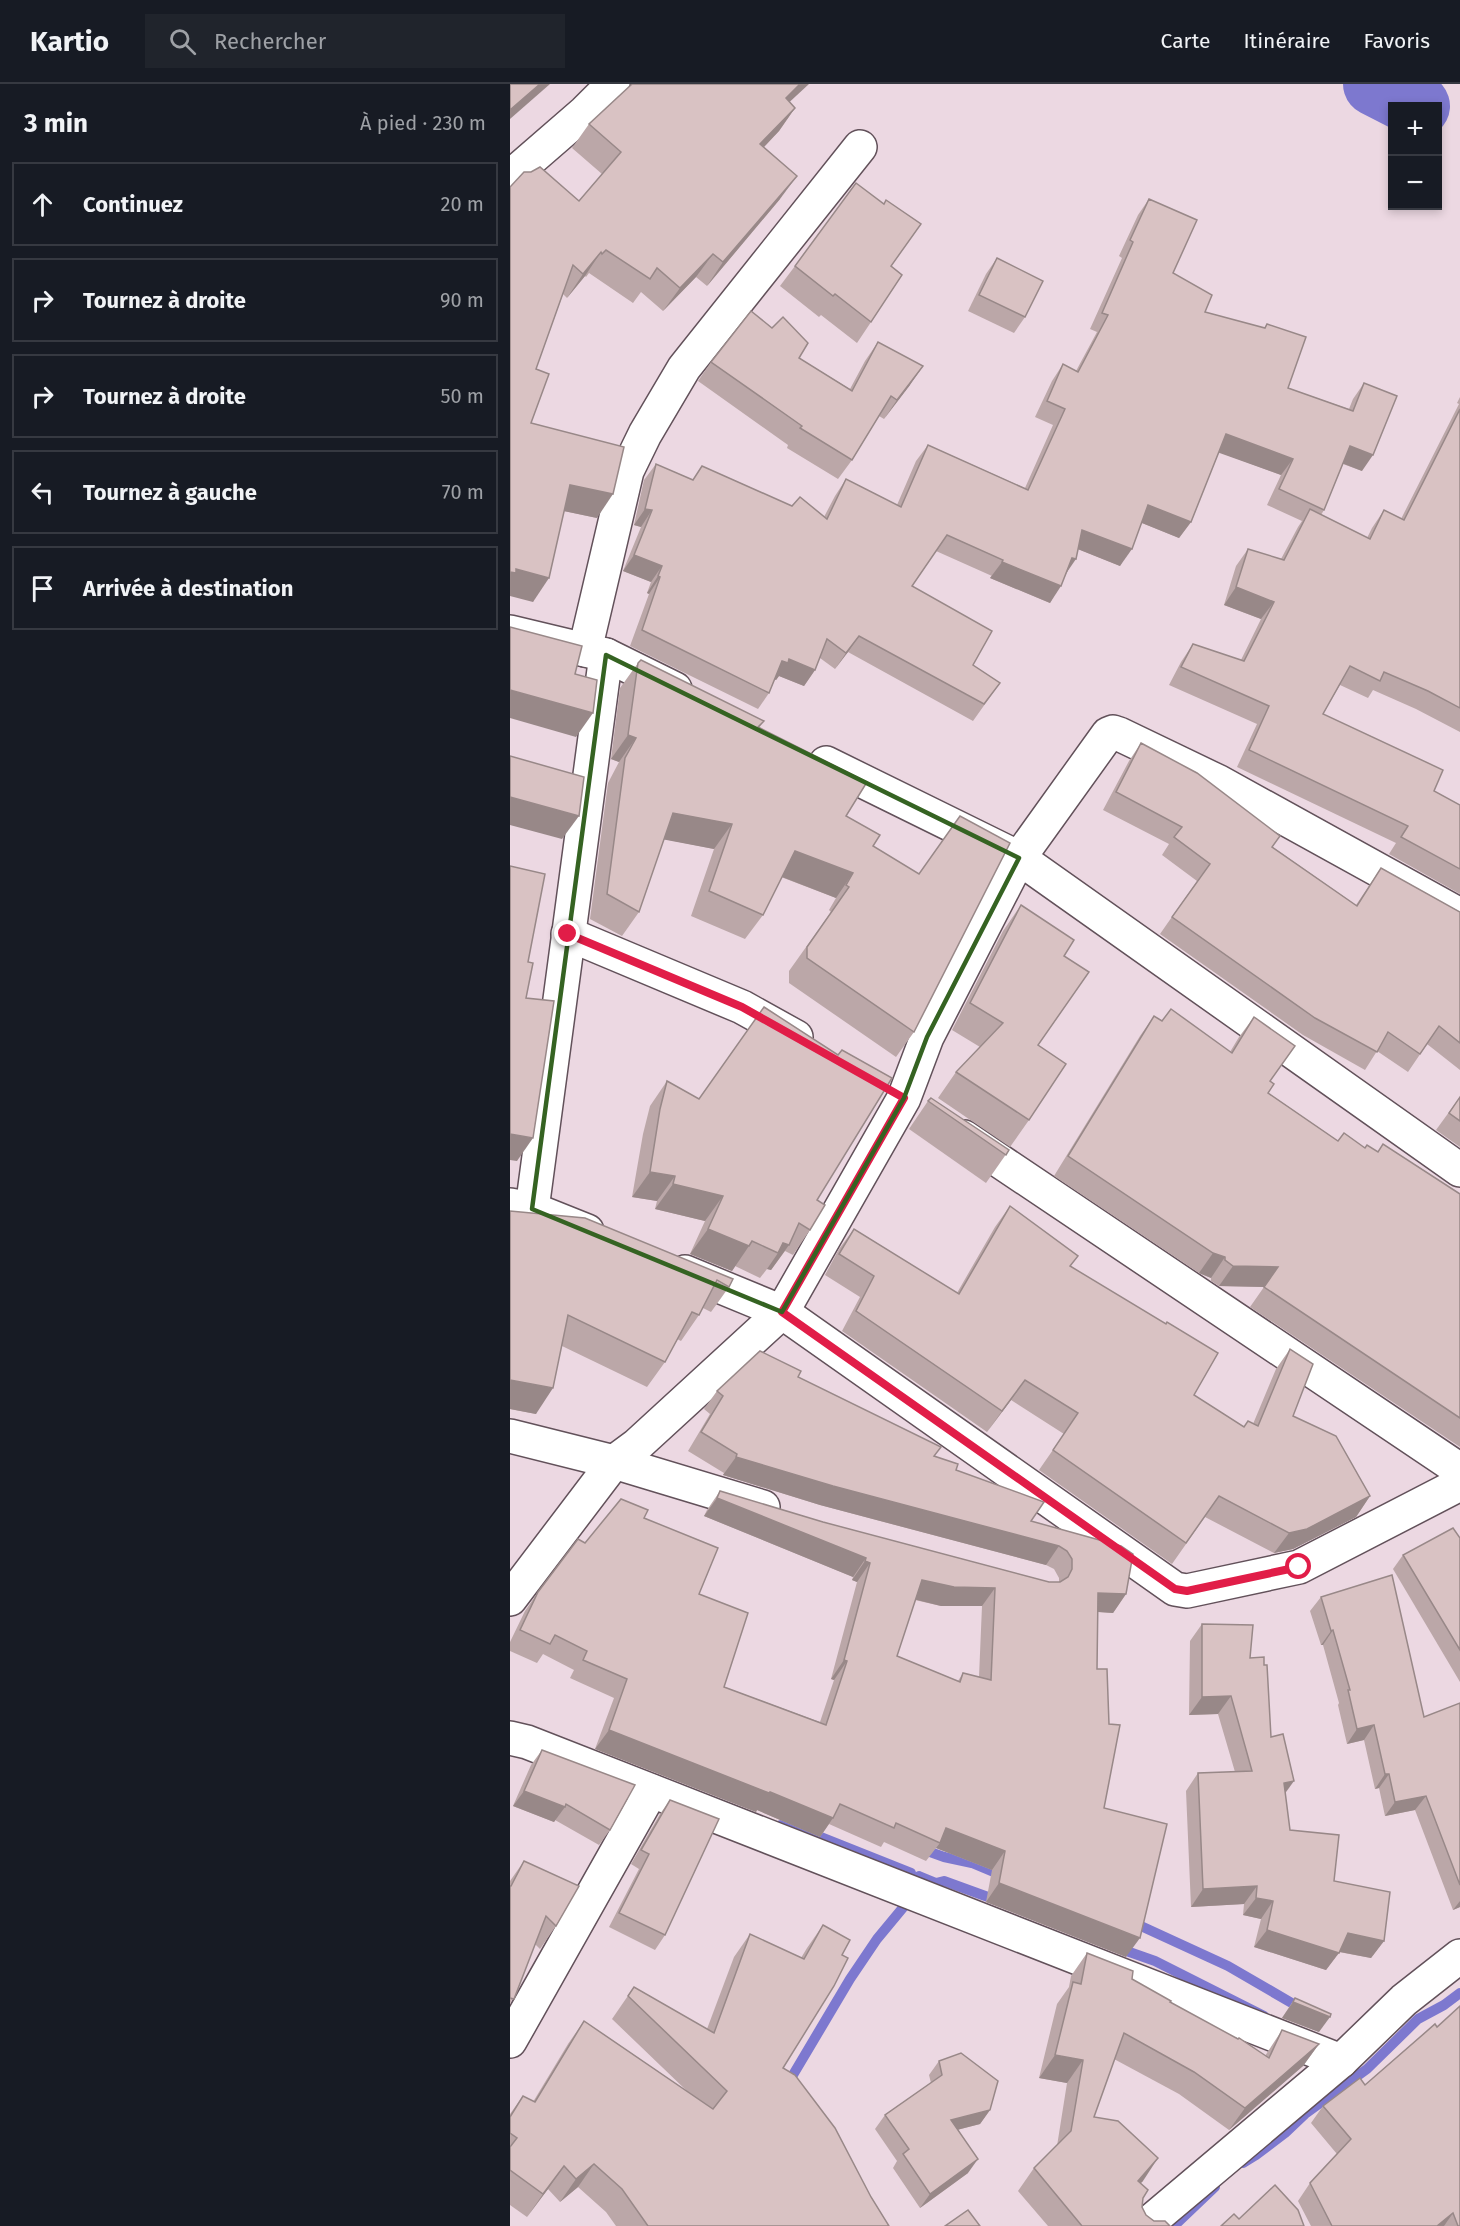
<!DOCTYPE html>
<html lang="fr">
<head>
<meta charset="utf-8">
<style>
  :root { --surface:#171b24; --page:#20242c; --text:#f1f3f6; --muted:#9ea1a6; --line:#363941 }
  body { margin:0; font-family:"Fira Sans",sans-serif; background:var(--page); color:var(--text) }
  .controls { position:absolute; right:18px; top:18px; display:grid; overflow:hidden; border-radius:0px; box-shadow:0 3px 9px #0003 }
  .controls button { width:54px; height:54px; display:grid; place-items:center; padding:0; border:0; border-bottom:2px solid var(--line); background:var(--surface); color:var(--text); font:30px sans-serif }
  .stop { position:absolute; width:18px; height:18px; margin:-14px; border:4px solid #e11d48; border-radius:50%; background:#fff }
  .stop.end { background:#e11d48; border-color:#fff; box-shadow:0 2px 6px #0008 }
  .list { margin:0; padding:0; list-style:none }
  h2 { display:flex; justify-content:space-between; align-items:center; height:78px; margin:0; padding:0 24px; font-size:26px }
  h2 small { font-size:20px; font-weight:400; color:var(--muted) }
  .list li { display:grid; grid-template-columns:39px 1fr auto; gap:18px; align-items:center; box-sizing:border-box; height:84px; margin:0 12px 12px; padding:0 12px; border:2px solid var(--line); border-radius:0px }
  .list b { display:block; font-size:22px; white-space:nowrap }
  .list em { font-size:20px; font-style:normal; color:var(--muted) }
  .icon { flex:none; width:33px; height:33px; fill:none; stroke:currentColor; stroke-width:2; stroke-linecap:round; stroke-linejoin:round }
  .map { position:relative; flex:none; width:950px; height:2142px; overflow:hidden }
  header { display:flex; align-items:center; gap:36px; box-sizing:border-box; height:84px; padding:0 30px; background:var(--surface); border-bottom:2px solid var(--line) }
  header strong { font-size:28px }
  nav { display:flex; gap:33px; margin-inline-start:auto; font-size:21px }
  .search { width:420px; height:54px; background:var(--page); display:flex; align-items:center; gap:15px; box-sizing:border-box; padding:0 21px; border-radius:0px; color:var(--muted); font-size:22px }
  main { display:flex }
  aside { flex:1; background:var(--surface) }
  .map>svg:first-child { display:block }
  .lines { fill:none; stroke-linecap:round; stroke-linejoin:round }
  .stream { stroke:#7d78cf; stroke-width:10 }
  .river { stroke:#7d78cf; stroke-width:64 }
  .minor-casing { stroke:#62515a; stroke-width:36 }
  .minor { stroke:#fff; stroke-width:33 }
  .wall { fill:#bba7a8; fill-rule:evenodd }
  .shaded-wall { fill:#988888 }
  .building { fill:#d9c2c3; stroke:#988888; stroke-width:1.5; fill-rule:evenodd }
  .route { stroke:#e11d48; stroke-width:8 }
  .marked { fill:none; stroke:#356322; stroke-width:4.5; stroke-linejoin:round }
</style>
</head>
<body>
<header>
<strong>Kartio</strong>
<div class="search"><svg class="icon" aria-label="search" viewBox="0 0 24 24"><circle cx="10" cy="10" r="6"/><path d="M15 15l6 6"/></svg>Rechercher</div>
<nav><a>Carte</a><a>Itinéraire</a><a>Favoris</a></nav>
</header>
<main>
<aside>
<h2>3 min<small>À pied · 230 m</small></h2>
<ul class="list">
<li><svg class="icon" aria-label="ahead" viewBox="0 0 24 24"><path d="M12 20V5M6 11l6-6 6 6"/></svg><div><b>Continuez</b></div><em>20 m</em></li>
<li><svg class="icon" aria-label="right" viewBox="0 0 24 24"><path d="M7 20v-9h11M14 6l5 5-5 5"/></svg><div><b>Tournez à droite</b></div><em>90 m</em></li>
<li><svg class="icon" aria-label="right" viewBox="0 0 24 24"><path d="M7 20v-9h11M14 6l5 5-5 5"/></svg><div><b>Tournez à droite</b></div><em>50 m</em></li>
<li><svg class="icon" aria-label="left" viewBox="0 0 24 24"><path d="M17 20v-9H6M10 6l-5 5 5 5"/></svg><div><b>Tournez à gauche</b></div><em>70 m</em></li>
<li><svg class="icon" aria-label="arrive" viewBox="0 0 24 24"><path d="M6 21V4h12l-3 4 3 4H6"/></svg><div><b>Arrivée à destination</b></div></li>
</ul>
</aside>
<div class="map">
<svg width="950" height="2142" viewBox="0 0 950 2142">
  <rect width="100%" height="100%" fill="#ecd8e2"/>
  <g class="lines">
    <g class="stream">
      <polyline points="271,1741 308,1752 401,1789"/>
      <polyline points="409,1764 434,1773 462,1779 493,1792"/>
      <polyline points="620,1837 718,1882 792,1925"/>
      <polyline points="608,1864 645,1877 754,1932"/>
      <polyline points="277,2001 340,1895 367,1855 401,1814 409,1792 426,1799 434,1797 489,1817"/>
      <polyline points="733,2079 746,2071 775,2049 795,2030 857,1985 908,1935 934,1921 950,1909"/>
      <polyline points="664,2142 705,2103"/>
    </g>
    <polyline class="river" points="865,0 908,22"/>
    <defs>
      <g id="minor">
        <polyline points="0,93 75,28 103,0"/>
        <polyline points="0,548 96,571 165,605"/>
        <polyline points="75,566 117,387 135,350 174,284 350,63"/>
        <polyline points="316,679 509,774 950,1086"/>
        <polyline points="58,850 232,923 286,953"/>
        <polyline points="454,1053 950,1386"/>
        <polyline points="0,1121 22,1125 77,1147"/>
        <polyline points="22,1125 96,571"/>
        <polyline points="175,1188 272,1228 665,1505 677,1507 789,1483 950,1400"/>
        <polyline points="0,1352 104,1378 253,1423"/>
        <polyline points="0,1515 104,1378 127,1361 272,1228 394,1014 417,953 509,774 598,650 603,648 609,650 709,698 950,831"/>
        <polyline points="0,1654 17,1658 831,1977"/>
        <polyline points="0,1957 141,1707"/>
        <polyline points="635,2142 831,1977 894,1916 950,1872"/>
      </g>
    </defs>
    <use href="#minor" class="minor-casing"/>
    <use href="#minor" class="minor"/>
  </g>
  <g class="wall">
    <polygon points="280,18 285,24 269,47 254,63 270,115 197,202 186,193 153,227 131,208 123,219 79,189 76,193 75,192 57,214 53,210 26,285 21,339 87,434 54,427 23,518 0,103 69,117 92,90 62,64 79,40"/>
    <polygon points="639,115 663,189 695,228 754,244 757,240 778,304 839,325 843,315 854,299 852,387 833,380 814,426 811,431 857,454 862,444 874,426 891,435 949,320 947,319 950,313 950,648 906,625 863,606 858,614 830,601 813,630 924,707 950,721 950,810 879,770 886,759 727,683 747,640 659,601 671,578 683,560 731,576 751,535 714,521 726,482 738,465 771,475 788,443 792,437 757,421 771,391 709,368 681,438 669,454 632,439 610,482 568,465 557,488 540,519 480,494 482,492 426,467 402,502 463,581 490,599 463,637 338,568 325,585 310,574 305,586 294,602 269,592 266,596 265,595 259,609 248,625 120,562 139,510 137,509 141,498 113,487 131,443 124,441 134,396 146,380 183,396 192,382 282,422 314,433 325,412 336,395 387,421 406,377 418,361 515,404 543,341 525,333 542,297 553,280 566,287 587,248 580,245 612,174 609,172 628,131"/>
    <polygon points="487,174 515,233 504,249 458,227 476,190"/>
    <polygon points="285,182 381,182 361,238 347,259 311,231 309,233 270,202"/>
    <polygon points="368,258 400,301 374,335 369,332 342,376 328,395 277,364 278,361 188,297 201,278 289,274 340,305 355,277"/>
    <polygon points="128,579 254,637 249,644 336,732 363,762 404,948 386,973 279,899 279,887 321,828 319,826 326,814 271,793 253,831 235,855 181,832 204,765 154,755 129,828 112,852 80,835 98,699 109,678 101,675 110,604"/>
    <polygon points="631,659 763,763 846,821 871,784 950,828 950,986 917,960 898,988 867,967 855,986 793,951 650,850 687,797 652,771 659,760 593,726 619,677"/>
    <polygon points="511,821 528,961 519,1036 500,1063 428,1014 446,988 470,963 442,946 493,847"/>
    <polygon points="644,932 652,937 720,968 729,953 744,933 760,997 758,1009 828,1057 868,1068 950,1110 950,1363 740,1223 754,1203 709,1202 701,1197 701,1194 689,1189 544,1092 630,952"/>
    <polygon points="328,971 307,1116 300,1146 283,1171 275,1167 261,1186 257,1185 250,1194 225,1182 222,1187 180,1170 195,1137 145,1125 147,1117 122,1113 133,1050 140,1022 157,997 189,1015"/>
    <polygon points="950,1013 950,1063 926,1046"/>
    <polygon points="418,1017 499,1066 476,1099 399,1045"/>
    <polygon points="500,1122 561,1182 684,1311 734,1343 743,1340 766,1285 780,1265 783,1332 860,1412 846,1433 783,1465 764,1469 695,1433 662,1480 529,1386 554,1350 501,1316 477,1348 332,1247 350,1213 315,1191 329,1165 344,1145 447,1209 485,1143"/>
    <polygon points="0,1127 75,1134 219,1203 201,1228 193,1224 189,1231 171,1257 167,1255 155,1278 137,1303 52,1262 26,1330 0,1325"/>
    <path d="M288,1293L424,1372L521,1437L616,1510L603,1529L588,1528L587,1585L594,1724L616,1873L476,1818L482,1786L426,1764L416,1777L374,1758L371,1763L319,1740L310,1753L247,1726L246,1728L85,1665L104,1614L60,1594L64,1586L33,1570L27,1579L0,1567V1558L15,1527L28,1508L75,1459L134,1434L189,1510L214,1603L310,1638L324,1596L321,1595L347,1498L342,1496L343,1493L194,1432L197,1426L210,1407L313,1438L539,1498H549V1494L544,1485L536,1481L310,1421L213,1391L214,1389L178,1367L200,1330L194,1325L207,1307ZM405,1516L431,1522H472L469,1593L453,1589L448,1597L387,1572Z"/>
    <polygon points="950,1454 950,1598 883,1485 893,1471"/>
    <polygon points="811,1513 914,1633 950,1619 950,1823 943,1826 905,1726 875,1732 869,1704 865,1705 854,1656 837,1660 828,1621 829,1619 813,1561 811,1561 800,1527"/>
    <polygon points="692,1540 740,1574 775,1709 780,1746 874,1857 861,1874 829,1868 816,1886 744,1863 751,1835 733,1831 734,1820 681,1823 676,1707 688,1689 725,1688 708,1630 679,1631 680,1557"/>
    <polygon points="32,1666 100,1746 89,1761 45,1736 44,1738 3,1722 21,1681"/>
    <polygon points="160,1716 155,1851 145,1866 99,1843 129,1785 121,1780 150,1730"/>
    <polygon points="14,1777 46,1842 30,1865 25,1860 0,1920 0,1797"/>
    <polygon points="313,1841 273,1984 361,2113 379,2142 106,2142 96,2128 68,2103 50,2118 38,2105 17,2133 0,2121 0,2030 13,2012 23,2018 58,1960 74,1937 178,2008 102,1935 124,1903 197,1945 224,1873 240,1850 291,1874 297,1864"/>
    <polygon points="577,1869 660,1918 755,1972 772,1946 809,1960 793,1982 719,2046 669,2010 604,1975 584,2033 633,2097 630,2099 633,2114 632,2123 636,2131 644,2137 660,2142 538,2142 508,2107 524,2084 547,2062 557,1999 529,1994 547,1920 559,1903 561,1892"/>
    <polygon points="785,1914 809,1948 772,1934"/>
    <polygon points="925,1940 950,2142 801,2142 788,2117 800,2099 827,2070 801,2039 813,2022 855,2001"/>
    <polygon points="429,1977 480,2026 470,2040 447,2046 458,2089 410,2124 383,2084 387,2077 365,2045 375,2031 421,1999 419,1991"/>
  </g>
  <g class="shaded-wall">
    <polygon points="30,0 40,0 0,35 0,26"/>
    <polygon points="290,0 299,0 259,37 276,14"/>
    <polygon points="285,24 269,47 234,84 250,60"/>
    <polygon points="287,92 270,115 197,202 213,178"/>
    <polygon points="91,168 75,192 57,214 73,190"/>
    <polygon points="203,170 186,193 153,227 170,204"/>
    <polygon points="413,282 400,301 374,335 387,316"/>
    <polygon points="716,350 783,375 771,391 704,367"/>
    <polygon points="840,362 863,371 852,387 829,378"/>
    <polygon points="60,401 103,410 87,434 44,425"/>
    <polygon points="638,421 681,438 669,454 627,437"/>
    <polygon points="135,425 142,426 131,443 124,441"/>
    <polygon points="572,446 622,465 610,482 560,462"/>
    <polygon points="124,471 152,482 141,498 113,487"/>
    <polygon points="562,474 566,475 555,491"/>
    <polygon points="492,478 551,502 540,519 480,494"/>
    <polygon points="6,485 39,494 23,518 0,512 0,488"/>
    <polygon points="148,492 150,493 139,510 137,509"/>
    <polygon points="726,503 764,518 751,535 714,521"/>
    <polygon points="349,552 338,568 325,585 336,569"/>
    <polygon points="279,575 305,586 294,602 269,592 266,596 261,594 272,577"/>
    <polygon points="0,606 83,629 66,653 0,634"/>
    <polygon points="118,651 126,654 109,678 101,675"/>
    <polygon points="0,713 69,732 52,755 0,741"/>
    <polygon points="163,729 222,740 204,765 146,754"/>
    <polygon points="285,767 343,789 326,814 267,791"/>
    <polygon points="0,1050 23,1054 7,1077 0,1076"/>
    <polygon points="140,1088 165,1092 147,1117 122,1113"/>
    <polygon points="163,1100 213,1112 195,1137 145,1125"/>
    <polygon points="198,1145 239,1162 222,1187 180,1170"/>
    <polygon points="273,1159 279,1161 261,1186 257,1185 268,1169"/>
    <polygon points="703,1169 715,1173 701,1194 689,1189"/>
    <polygon points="723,1182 768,1183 754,1203 709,1202"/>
    <polygon points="0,1296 43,1304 26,1330 0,1325"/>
    <polygon points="515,1296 501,1316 477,1348 492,1327"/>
    <polygon points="226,1373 549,1462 536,1481 310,1421 213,1391"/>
    <polygon points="860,1412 846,1433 783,1465 764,1469 779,1449"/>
    <polygon points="207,1414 356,1474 343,1493 194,1432"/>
    <polygon points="355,1477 360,1479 347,1498 342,1496"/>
    <polygon points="412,1496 485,1504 472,1522 431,1522 399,1514"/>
    <polygon points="588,1509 616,1510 603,1529 575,1527"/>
    <polygon points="823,1546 813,1561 811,1561 821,1547"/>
    <polygon points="334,1576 337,1577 324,1596 321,1595"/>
    <polygon points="721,1612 708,1630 679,1631 692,1613"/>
    <polygon points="864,1641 854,1656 837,1660 847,1645"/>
    <polygon points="99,1646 260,1708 323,1734 310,1753 247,1726 246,1728 85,1665"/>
    <polygon points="875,1690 879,1690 869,1704 865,1705"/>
    <polygon points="784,1697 771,1715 774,1699"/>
    <polygon points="14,1707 55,1723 44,1738 3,1722"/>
    <polygon points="916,1712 905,1726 875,1732 885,1718"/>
    <polygon points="436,1744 495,1767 482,1786 426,1764 430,1759"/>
    <polygon points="489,1799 630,1854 616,1873 476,1818"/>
    <polygon points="747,1802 734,1820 681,1823 693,1805"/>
    <polygon points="746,1814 763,1817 751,1835 733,1831"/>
    <polygon points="950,1817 950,1823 943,1826"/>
    <polygon points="757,1846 829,1869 816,1886 744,1863"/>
    <polygon points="838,1849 874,1857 861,1874 825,1867"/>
    <polygon points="783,1918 820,1933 809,1948 772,1934"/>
    <polygon points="809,1960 793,1982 719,2046 735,2024"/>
    <polygon points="545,1971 573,1976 557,1999 529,1994"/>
    <polygon points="480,2026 470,2040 431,2050 441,2036"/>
    <polygon points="648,2074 633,2097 612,2119 628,2097"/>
    <polygon points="468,2075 458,2089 410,2124 420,2110"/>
    <polygon points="84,2080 68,2103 50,2118 66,2095"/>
    <polygon points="54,2082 38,2105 17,2133 33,2110"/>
    <polygon points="943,2129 934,2142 927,2142"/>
  </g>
  <g class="building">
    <polygon points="0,0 30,0 0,26"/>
    <polygon points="122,0 290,0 276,14 285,24 250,60 287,92 213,178 203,170 170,204 147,184 140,195 96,166 92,170 91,168 73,190 63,181 26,285 39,290 21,339 114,363 103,410 60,401 39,494 6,485 6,489 0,488 0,103 14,88 21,88 30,83 69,117 111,68 79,40"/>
    <polygon points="346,99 374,120 376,116 411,140 381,182 392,191 361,238 325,210 323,212 285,182"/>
    <polygon points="639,115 687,136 663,189 702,211 695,228 755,244 757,240 796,253 778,304 843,327 854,299 887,312 863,371 840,362 814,426 769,405 783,375 716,350 681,438 638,421 622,465 572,446 566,475 562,474 551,502 492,478 493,476 437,451 402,502 482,547 463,581 490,599 474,620 349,552 336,569 317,555 305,586 279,575 278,579 272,577 259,609 132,546 150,493 148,492 152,482 124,471 142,426 135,425 146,380 183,396 192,382 282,422 290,413 317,435 336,395 391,423 418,361 518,406 555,325 537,317 553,280 568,288 598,231 592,229 623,158 620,156"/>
    <polygon points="487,174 533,197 515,233 469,211"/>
    <polygon points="241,227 262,244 273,233 298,259 289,274 342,307 368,258 413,282 387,316 381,312 342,376 290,344 292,342 201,278"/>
    <polygon points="950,325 950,624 918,607 874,588 870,597 840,582 813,630 933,686 924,707 950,721 950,785 891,753 898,742 739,666 759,622 671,583 683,560 734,577 764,518 726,503 738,465 774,476 800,425 860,455 874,426 894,436"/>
    <polygon points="0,543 72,562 65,590 87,596 83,629 0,606"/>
    <polygon points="131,576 254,637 248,643 357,698 336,732 370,751 363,762 409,790 450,732 500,759 404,948 297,874 297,863 339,803 336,801 343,789 285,767 253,831 199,807 222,740 163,729 129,828 97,810 115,674 126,654 118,651 128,579"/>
    <polygon points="631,659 687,689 770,752 762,763 847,822 871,784 950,828 950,959 929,942 910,970 878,948 867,968 805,934 662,833 700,780 664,753 672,743 606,708"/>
    <polygon points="0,672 74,693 69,732 0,713"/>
    <polygon points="0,782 35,790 18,878 23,879 16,914 44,917 23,1054 0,1050"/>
    <polygon points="511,821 564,856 554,872 579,888 528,961 556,980 519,1036 446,988 493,939 460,919"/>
    <polygon points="254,923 328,971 332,966 382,994 307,1116 315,1121 300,1146 289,1139 279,1161 273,1159 268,1169 242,1157 239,1162 198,1145 213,1112 163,1100 165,1092 140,1088 150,1025 157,997 189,1015"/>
    <polygon points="661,925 722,969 744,933 785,962 760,997 764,1000 758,1009 828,1057 834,1049 855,1064 857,1061 868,1068 873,1060 950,1110 950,1334 754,1203 768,1183 723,1182 715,1176 715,1173 703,1169 558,1072 644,932 652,937"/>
    <polygon points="950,1013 950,1037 939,1029"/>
    <polygon points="421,1014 499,1066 496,1071 418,1017"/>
    <polygon points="500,1122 568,1172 560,1182 656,1240 657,1238 708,1269 684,1311 734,1343 738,1337 748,1342 780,1265 803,1280 783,1332 826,1352 860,1412 797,1445 779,1449 709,1412 676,1459 543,1366 568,1329 515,1296 492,1327 346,1227 364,1192 329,1170 344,1145 449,1210"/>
    <polygon points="0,1127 75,1134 223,1195 219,1203 207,1196 189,1231 182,1228 155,1278 58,1231 43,1304 0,1296"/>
    <path d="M250,1267L291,1287L288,1293L431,1363L424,1372L448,1380L446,1386L534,1418L521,1437L611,1462L623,1470L616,1510L588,1509L587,1585H597L599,1640L610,1641L594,1724L657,1740L630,1854L489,1799L495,1767L436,1744L430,1759L386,1739L384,1744L330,1720L323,1734L260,1708L259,1709L99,1646L117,1595L73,1576L77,1567L45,1551L40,1560L10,1546L28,1508L68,1455L75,1459L111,1415L138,1426L134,1434L208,1464L189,1510L238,1529L214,1603L316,1641L337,1577L334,1576L360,1479L355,1477L356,1474L207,1414L210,1407L313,1438L539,1498H550L558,1493L562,1485V1475L557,1467L549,1462L323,1402L226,1373L227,1370L191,1348L213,1312L207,1307ZM412,1496L444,1503L485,1504L481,1596L453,1589L450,1598L387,1572Z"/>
    <polygon points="943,1444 950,1454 950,1566 893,1471"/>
    <polygon points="882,1491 914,1633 950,1619 950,1801 916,1712 885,1718 879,1690 875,1690 864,1641 847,1645 838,1606 840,1606 823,1546 821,1547 811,1513"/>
    <polygon points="692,1540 743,1541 740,1574 754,1573 754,1581 757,1581 761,1653 773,1650 784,1697 774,1699 780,1746 829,1751 824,1797 880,1808 874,1857 838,1849 829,1869 757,1846 763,1817 746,1814 747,1802 693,1805 688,1689 742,1687 721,1612 692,1613"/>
    <polygon points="32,1666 125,1701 100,1746 56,1720 55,1723 14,1707"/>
    <polygon points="160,1716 209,1735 155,1851 109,1829 139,1770 131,1766"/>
    <polygon points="14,1777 69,1802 46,1842 36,1832 4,1915 0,1914 0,1802 1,1802"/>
    <polygon points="313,1841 340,1856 332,1871 338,1874 324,1902 273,1984 285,1991 325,2044 361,2113 379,2142 138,2142 112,2105 84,2080 66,2095 54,2082 33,2110 0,2086 0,2063 7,2054 0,2049 0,2033 13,2012 25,2018 74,1937 203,2025 217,2007 118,1912 124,1903 204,1949 240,1850 294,1875"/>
    <polygon points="577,1869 623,1887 622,1895 661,1917 660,1918 728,1955 729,1954 759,1974 772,1946 809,1960 735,2024 684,1988 614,1949 584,2033 608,2037 648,2074 628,2097 638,2106 633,2114 632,2123 636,2131 644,2137 655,2137 660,2142 572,2142 524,2084 561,2047 573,1976 545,1971 563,1898 571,1900"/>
    <polygon points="785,1914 821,1930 820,1933 783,1918"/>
    <polygon points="950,1922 950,2142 948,2142 943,2129 927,2142 822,2142 800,2099 841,2055 813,2022 850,1994 855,2001 925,1940 927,1943"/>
    <polygon points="451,1969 488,1997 480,2026 441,2036 468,2075 420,2110 393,2070 399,2065 375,2031 432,1991 429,1977"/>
    <polygon points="765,2101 788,2126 794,2142 711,2142 724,2130 729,2135"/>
    <polygon points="458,2126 470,2142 435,2142"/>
  </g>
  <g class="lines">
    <polyline class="route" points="58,850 232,923 394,1014 272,1228 665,1505 677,1507 789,1483"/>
  </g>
  <path class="marked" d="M96,571L509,774L417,953L394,1014L272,1228L22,1125Z"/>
</svg>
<div class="controls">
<button>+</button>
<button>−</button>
</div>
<div class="stop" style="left:789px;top:1483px"></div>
<div class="stop end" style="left:58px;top:850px"></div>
</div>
</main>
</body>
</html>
